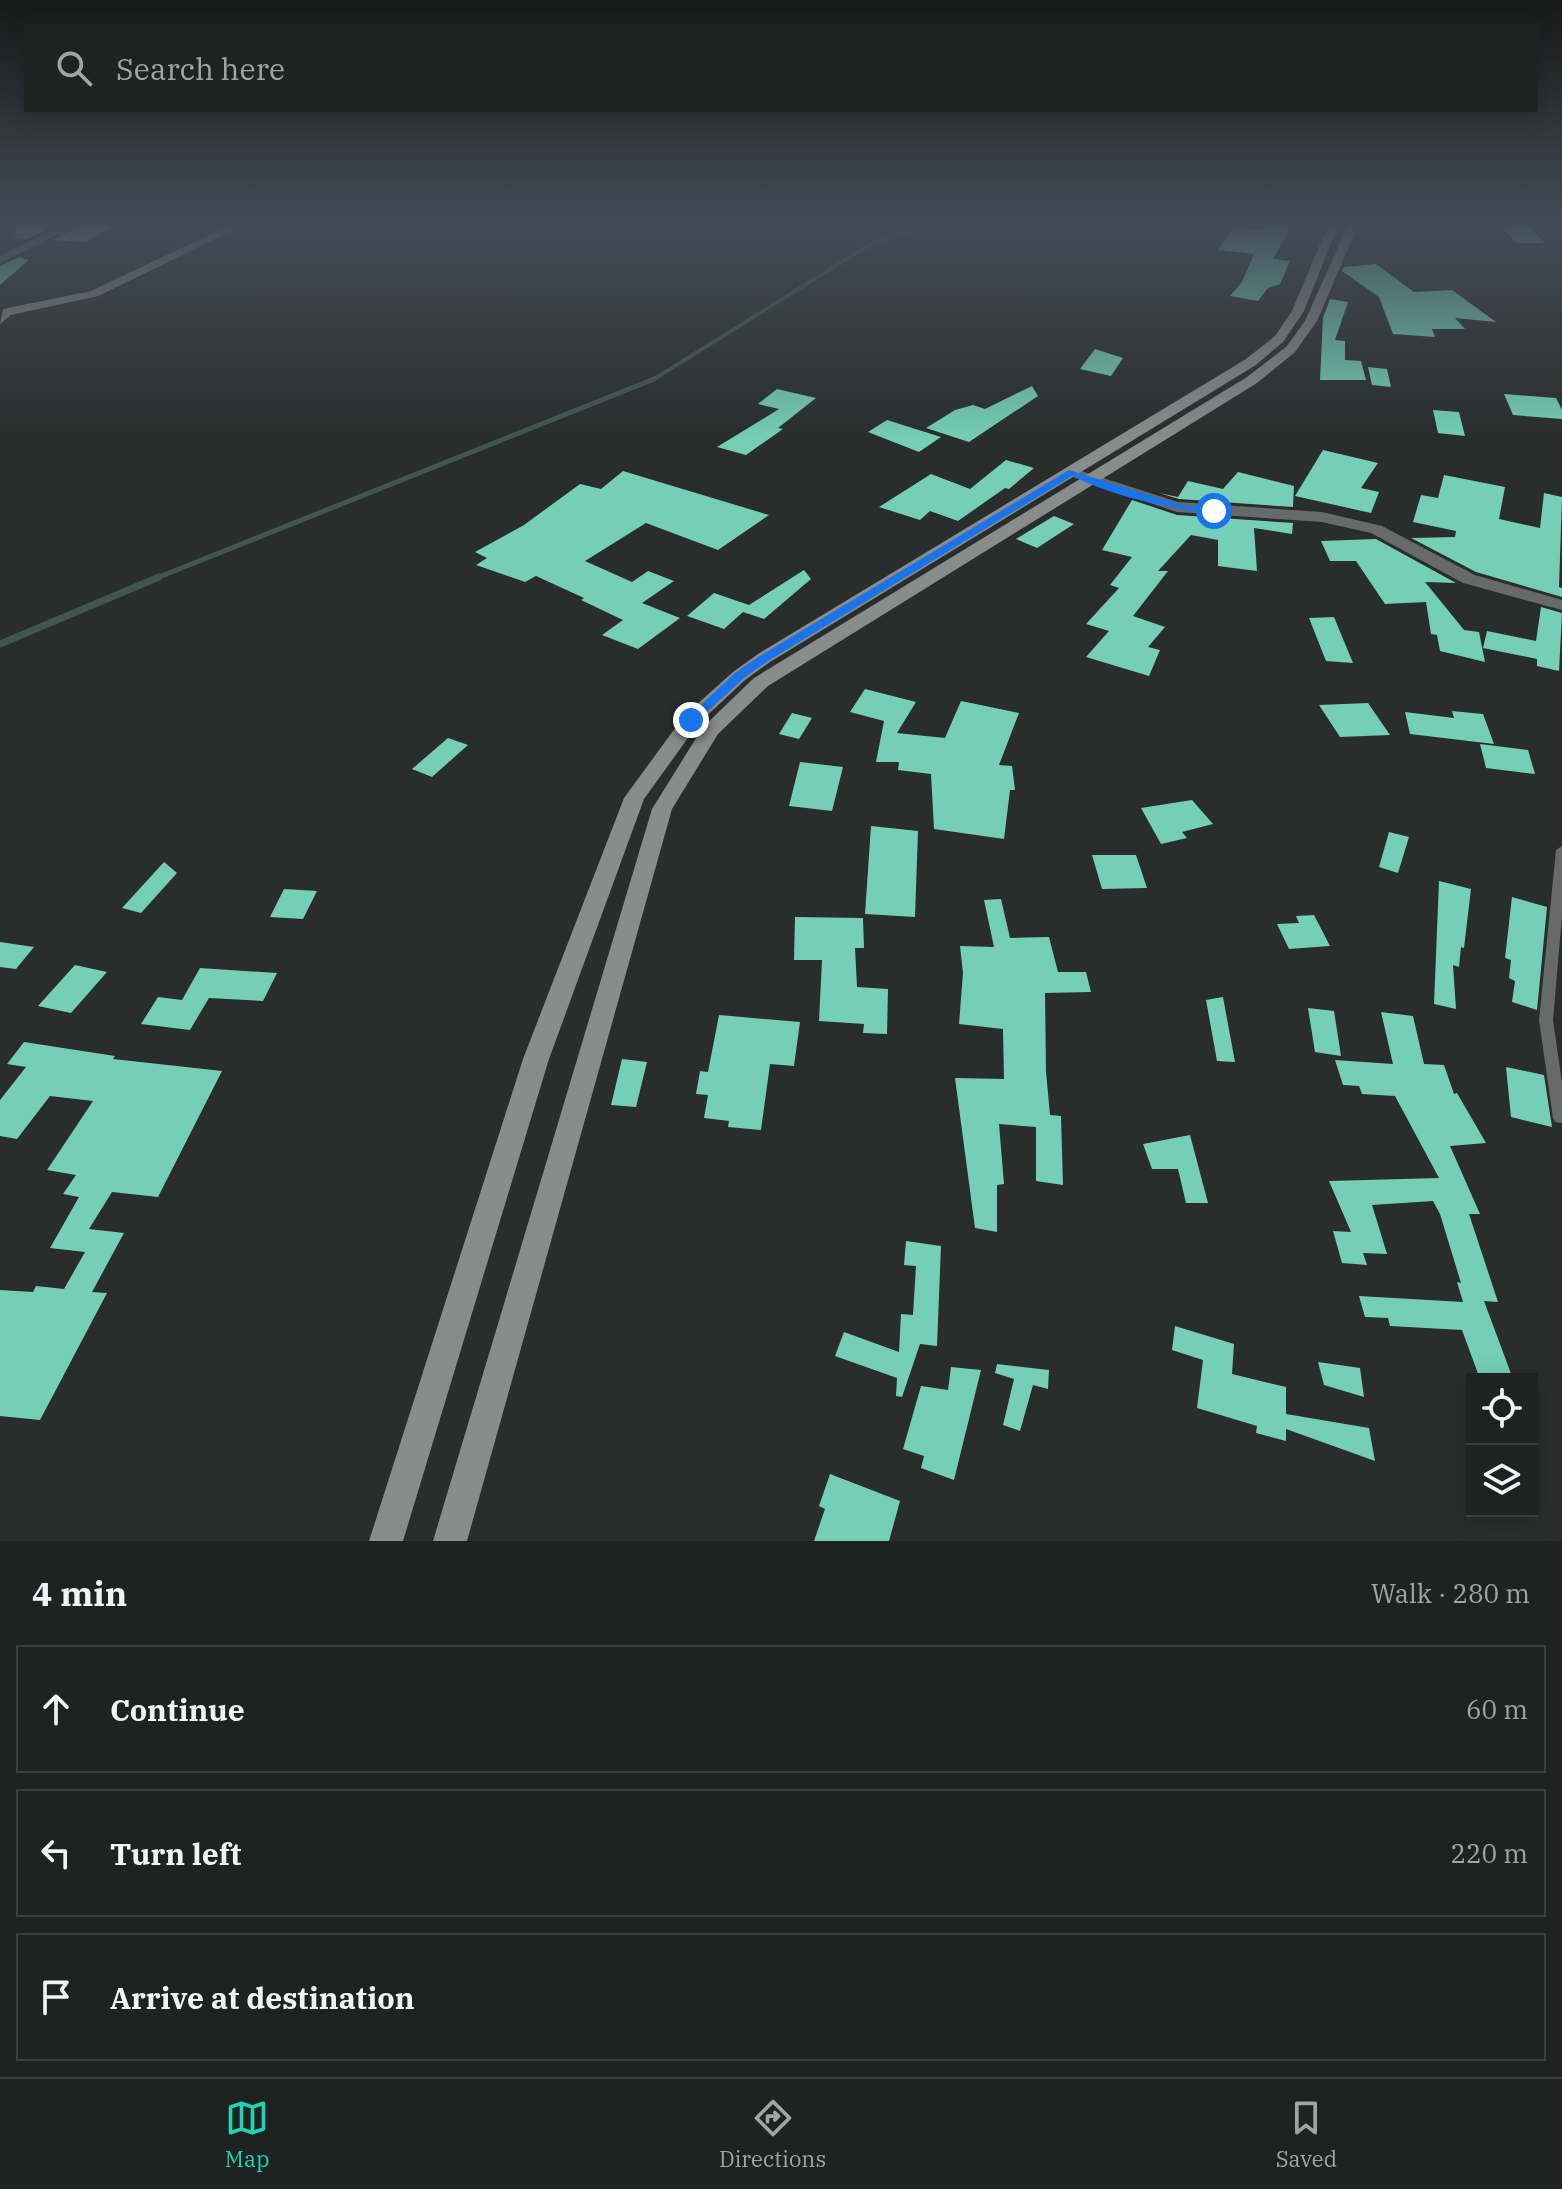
<!DOCTYPE html>
<html lang="en">
<head>
<meta charset="utf-8">
<style>
  :root { --surface:#1f2221; --page:#272a2a; --text:#f1f3f6; --muted:#a1a4a5; --line:#3c3f3f; --accent:#1dd5b1 }
  body { margin:0; font-family:"IBM Plex Serif",serif; background:var(--page); color:var(--text) }
  .controls { position:absolute; right:24px; bottom:24px; display:grid; overflow:hidden; border-radius:0px; box-shadow:0 4px 20px #0003 }
  .controls button { width:72px; height:72px; display:grid; place-items:center; padding:0; border:0; border-bottom:2px solid var(--line); background:var(--surface); color:var(--text); font:40px sans-serif }
  .stop { position:absolute; width:24px; height:24px; margin:-18px; border:6px solid #1a73e8; border-radius:50%; background:#fff }
  .stop.end { background:#1a73e8; border-color:#fff; box-shadow:0 2px 8px #0008 }
  .list { margin:0; padding:0; list-style:none }
  h2 { display:flex; justify-content:space-between; align-items:center; height:104px; margin:0; padding:0 32px; font-size:34px }
  h2 small { font-size:26px; font-weight:400; color:var(--muted) }
  .list li { display:grid; grid-template-columns:52px 1fr auto; gap:24px; align-items:center; box-sizing:border-box; height:128px; margin:0 16px 16px; padding:0 16px; border:2px solid var(--line); border-radius:0px }
  .list b { display:block; font-size:30px; white-space:nowrap }
  .list em { font-size:26px; font-style:normal; color:var(--muted) }
  .icon { flex:none; width:44px; height:44px; fill:none; stroke:currentColor; stroke-width:2; stroke-linecap:round; stroke-linejoin:round }
  .map { position:relative; flex:none; width:1562px; height:1541px; overflow:hidden }
  .search { position:absolute; background:var(--surface); box-shadow:0 4px 20px #0003; left:24px; right:24px; top:24px; height:88px; display:flex; align-items:center; gap:20px; box-sizing:border-box; padding:0 28px; border-radius:0px; color:var(--muted); font-size:30px }
  .sheet { height:536px; background:var(--surface) }
  nav { display:flex; justify-content:space-around; align-items:center; box-sizing:border-box; height:112px; border-top:2px solid var(--line); background:var(--surface); font-size:22px; color:var(--muted) }
  nav a { display:grid; justify-items:center; gap:4px }
  nav .on { color:var(--accent) }
  .map>svg:first-child { display:block }
  .lines { fill:none; stroke-linecap:round; stroke-linejoin:round }
  .stream-far2 { stroke:#425650; stroke-width:4 }
  .stream-far1 { stroke:#425650; stroke-width:5 }
  .stream { stroke:#425650; stroke-width:7 }
  .building { fill:#74cfb6 }
  .lane { fill:#686a69; fill-rule:evenodd }
  .street { fill:#686a69; fill-rule:evenodd }
  .secondary { fill:#898c8b; fill-rule:evenodd }
  .route { fill:#1a73e8 }
</style>
</head>
<body>
<div class="map">
<svg width="1562" height="1541" viewBox="0 0 1562 1541">
  <rect width="100%" height="100%" fill="#292d2c"/>
  <g class="lines">
    <polyline class="stream-far2" points="651,381 869,245 931,223"/>
    <polyline class="stream-far1" points="154,579 654,379"/>
    <polyline class="stream" points="0,644 159,577"/>
  </g>
  <g class="building">
    <polygon points="16,223 59,223 28,239 15,238"/>
    <polygon points="84,223 119,223 85,242 53,240"/>
    <polygon points="1269,223 1293,223 1273,259 1290,261 1280,284 1268,288 1258,301 1230,296 1242,282 1254,254 1218,250 1234,227 1261,230"/>
    <polygon points="1497,223 1526,223 1545,243 1517,243"/>
    <polygon points="19,257 29,260 0,285 0,266"/>
    <polygon points="1376,264 1414,292 1452,290 1496,322 1455,318 1465,329 1432,329 1435,337 1393,334 1379,297 1342,271 1344,267"/>
    <polygon points="1330,299 1348,302 1335,340 1345,341 1345,360 1361,361 1366,380 1320,380 1323,318"/>
    <polygon points="1095,349 1123,358 1111,376 1080,369"/>
    <polygon points="1368,367 1387,369 1391,387 1372,385"/>
    <polygon points="1032,386 1038,396 969,442 926,428 955,410 973,405 985,409"/>
    <polygon points="777,389 816,398 778,428 783,429 746,455 717,447 779,409 758,404"/>
    <polygon points="1504,394 1556,398 1562,410 1562,419 1513,415"/>
    <polygon points="1433,410 1459,412 1465,436 1438,433"/>
    <polygon points="887,420 941,437 919,452 868,432"/>
    <polygon points="1323,450 1378,463 1361,488 1379,492 1371,513 1295,496"/>
    <polygon points="1006,460 1034,468 1009,489 1005,488 958,521 930,511 920,520 879,507 931,474 970,489"/>
    <polygon points="623,471 769,515 718,550 646,523 585,561 632,582 648,571 674,581 642,603 680,618 638,649 602,635 623,620 581,600 584,598 536,576 525,582 476,565 487,558 475,552 524,525 580,484 601,489"/>
    <polygon points="1238,472 1294,486 1293,507 1179,499 1159,493 1178,497 1188,481 1223,489"/>
    <polygon points="1444,475 1505,487 1499,519 1540,528 1544,493 1562,497 1559,587 1562,588 1562,597 1476,572 1411,538 1455,537 1456,531 1413,522 1421,495 1438,498"/>
    <polygon points="1132,500 1177,515 1293,523 1292,534 1254,528 1257,571 1218,566 1218,540 1191,535 1158,571 1168,571 1133,616 1165,627 1148,647 1160,650 1149,676 1086,657 1109,631 1086,624 1119,588 1110,585 1132,557 1102,550"/>
    <polygon points="1054,516 1074,524 1037,548 1016,539"/>
    <polygon points="1376,539 1456,583 1425,582 1464,630 1479,632 1485,662 1440,651 1437,635 1431,634 1426,602 1385,604 1356,561 1330,561 1321,541"/>
    <polygon points="804,570 811,579 764,619 743,612 724,629 687,616 714,593 749,605"/>
    <polygon points="1541,607 1562,613 1559,671 1537,666 1537,659 1483,648 1487,631 1536,641"/>
    <polygon points="1334,617 1353,663 1326,661 1309,618"/>
    <polygon points="865,689 916,702 897,733 945,738 961,701 1019,713 999,765 1012,766 1015,790 1010,790 1004,839 934,829 931,774 898,770 899,762 876,762 884,721 850,712"/>
    <polygon points="1368,703 1390,735 1340,737 1319,705"/>
    <polygon points="1452,711 1483,714 1494,744 1410,734 1405,712 1454,718"/>
    <polygon points="792,713 812,718 799,739 779,734"/>
    <polygon points="448,738 468,745 432,777 412,769"/>
    <polygon points="1480,744 1528,750 1535,774 1486,768"/>
    <polygon points="800,762 843,767 832,811 789,806"/>
    <polygon points="1192,800 1213,824 1182,832 1187,838 1161,844 1141,808"/>
    <polygon points="871,826 918,831 915,917 865,914"/>
    <polygon points="1389,832 1409,837 1398,873 1379,867"/>
    <polygon points="1092,855 1136,855 1147,888 1102,889"/>
    <polygon points="164,862 177,873 141,913 122,908"/>
    <polygon points="1439,881 1471,889 1464,948 1461,947 1459,967 1453,965 1456,1009 1434,1004"/>
    <polygon points="284,889 317,891 303,919 270,917"/>
    <polygon points="1512,897 1547,907 1537,1010 1512,1002 1515,981 1509,978 1511,960 1505,958"/>
    <polygon points="1001,899 1010,938 1049,937 1058,972 1086,972 1091,992 1045,993 1046,1072 1050,1115 1061,1116 1063,1185 1036,1181 1036,1127 999,1124 1004,1184 997,1185 997,1232 975,1228 955,1078 1004,1079 1003,1029 959,1024 963,973 960,946 994,947 984,900"/>
    <polygon points="1314,915 1330,946 1289,949 1277,924 1299,923 1296,916"/>
    <polygon points="795,917 863,918 864,948 855,948 857,987 888,989 887,1034 863,1033 864,1024 819,1021 822,960 794,960"/>
    <polygon points="0,942 34,947 16,969 0,967"/>
    <polygon points="75,965 107,972 71,1013 38,1006"/>
    <polygon points="200,968 277,973 263,1001 209,998 190,1030 141,1024 158,997 182,1000"/>
    <polygon points="1223,997 1235,1062 1217,1061 1206,1000"/>
    <polygon points="1308,1008 1334,1011 1341,1056 1315,1052"/>
    <polygon points="1381,1012 1413,1016 1424,1064 1444,1065 1454,1094 1457,1093 1486,1143 1450,1146 1480,1214 1469,1214 1498,1302 1484,1301 1513,1379 1480,1379 1462,1330 1390,1326 1388,1318 1365,1317 1359,1296 1463,1302 1457,1282 1461,1283 1440,1214 1433,1201 1372,1205 1387,1254 1363,1253 1367,1265 1342,1263 1333,1231 1351,1232 1329,1181 1439,1178 1395,1096 1362,1094 1359,1086 1343,1085 1335,1060 1393,1064"/>
    <polygon points="719,1015 800,1022 794,1066 770,1064 761,1130 728,1127 729,1121 704,1118 708,1095 696,1094 700,1071 708,1072"/>
    <polygon points="24,1042 115,1056 113,1059 222,1071 158,1197 112,1192 89,1229 124,1233 92,1292 107,1293 40,1420 0,1416 0,1290 33,1292 36,1286 64,1289 85,1252 50,1248 79,1197 63,1194 76,1175 47,1170 93,1101 50,1096 17,1139 0,1136 0,1100 26,1067 7,1064"/>
    <polygon points="622,1059 647,1062 636,1107 611,1105"/>
    <polygon points="1506,1067 1544,1075 1552,1127 1511,1117"/>
    <polygon points="1190,1135 1208,1203 1186,1203 1178,1169 1152,1169 1143,1144"/>
    <polygon points="906,1241 941,1246 937,1346 920,1344 902,1397 896,1396 897,1378 835,1356 844,1332 899,1352 901,1314 913,1315 916,1266 904,1265"/>
    <polygon points="1175,1326 1234,1344 1232,1374 1286,1387 1286,1414 1369,1428 1375,1461 1286,1429 1286,1441 1256,1433 1257,1426 1197,1408 1203,1360 1172,1350"/>
    <polygon points="1318,1362 1360,1368 1364,1397 1324,1385"/>
    <polygon points="997,1364 1049,1370 1048,1389 1033,1385 1020,1431 1003,1425 1014,1379 995,1373"/>
    <polygon points="951,1367 981,1370 954,1480 921,1468 924,1456 903,1449 921,1386 948,1390"/>
    <polygon points="830,1474 900,1501 889,1541 814,1541 825,1509 819,1506"/>
  </g>
  <g class="lines">
    <polygon class="lane" points="1562,846 1562,916 1553,1020 1562,1083 1562,1123 1555,1122 1553,1118 1539,1020 1556,850"/>
    <g class="street">
      <polygon points="67,223 81,223 0,263 0,256"/>
      <polygon points="1072,468 1178,502 1322,512 1382,526 1475,575 1562,600 1562,610 1463,583 1371,533 1322,522 1177,512 1067,475 1067,469"/>
    </g>
    <g class="secondary">
      <polygon points="234,223 248,223 98,296 11,315 0,324 3,309 91,291"/>
      <polygon points="1329,223 1339,223 1304,311 1283,342 1256,365 770,662 745,680 698,724 644,799 549,1059 403,1541 369,1541 523,1059 624,798 684,716 733,672 758,654 1246,359 1275,336 1292,311"/>
      <polygon points="1349,223 1359,223 1317,321 1295,352 1257,383 768,686 718,734 672,809 467,1541 433,1541 652,809 703,727 754,678 1247,377 1287,346 1305,321"/>
    </g>
  </g>
  <linearGradient id="sky" x2="0" y2="1"><stop stop-color="#171918"/><stop offset="0.51" stop-color="#434c56"/><stop offset="1" stop-color="#434c56" stop-opacity="0"/></linearGradient>
  <rect width="1562" height="439" fill="url(#sky)"/>
  <path class="route" d="M1069,470L1178,504L1219,511L1214,514C1167,508 1115,497 1072,476L768,661L744,678L695,723L685,720L735,673L760,656Z"/>
</svg>
<div class="controls">
<button><svg class="icon" aria-label="locate" viewBox="0 0 24 24"><circle cx="12" cy="12" r="6"/><path d="M12 2v4M12 18v4M2 12h4M18 12h4"/></svg></button>
<button><svg class="icon" aria-label="layers" viewBox="0 0 24 24"><path d="M12 4l9 5-9 5-9-5zM3 14l9 5 9-5"/></svg></button>
</div>
<div class="stop" style="left:1214px;top:511px"></div>
<div class="stop end" style="left:691px;top:720px"></div>
<div class="search"><svg class="icon" aria-label="search" viewBox="0 0 24 24"><circle cx="10" cy="10" r="6"/><path d="M15 15l6 6"/></svg>Search here</div>
</div>
<section class="sheet">
<h2>4 min<small>Walk · 280 m</small></h2>
<ul class="list">
<li><svg class="icon" aria-label="ahead" viewBox="0 0 24 24"><path d="M12 20V5M6 11l6-6 6 6"/></svg><div><b>Continue</b></div><em>60 m</em></li>
<li><svg class="icon" aria-label="left" viewBox="0 0 24 24"><path d="M17 20v-9H6M10 6l-5 5 5 5"/></svg><div><b>Turn left</b></div><em>220 m</em></li>
<li><svg class="icon" aria-label="arrive" viewBox="0 0 24 24"><path d="M6 21V4h12l-3 4 3 4H6"/></svg><div><b>Arrive at destination</b></div></li>
</ul>
</section>
<nav>
<a class="on"><svg class="icon" aria-label="map" viewBox="0 0 24 24"><path d="M3 6l6-2 6 2 6-2v14l-6 2-6-2-6 2zM9 4v14M15 6v14"/></svg>Map</a>
<a><svg class="icon" aria-label="directions" viewBox="0 0 24 24"><path d="M12 3l9 9-9 9-9-9zM9 14v-3h6M13 9l2 2-2 2"/></svg>Directions</a>
<a><svg class="icon" aria-label="saved" viewBox="0 0 24 24"><path d="M7 4h10v16l-5-4-5 4z"/></svg>Saved</a>
</nav>
</body>
</html>
